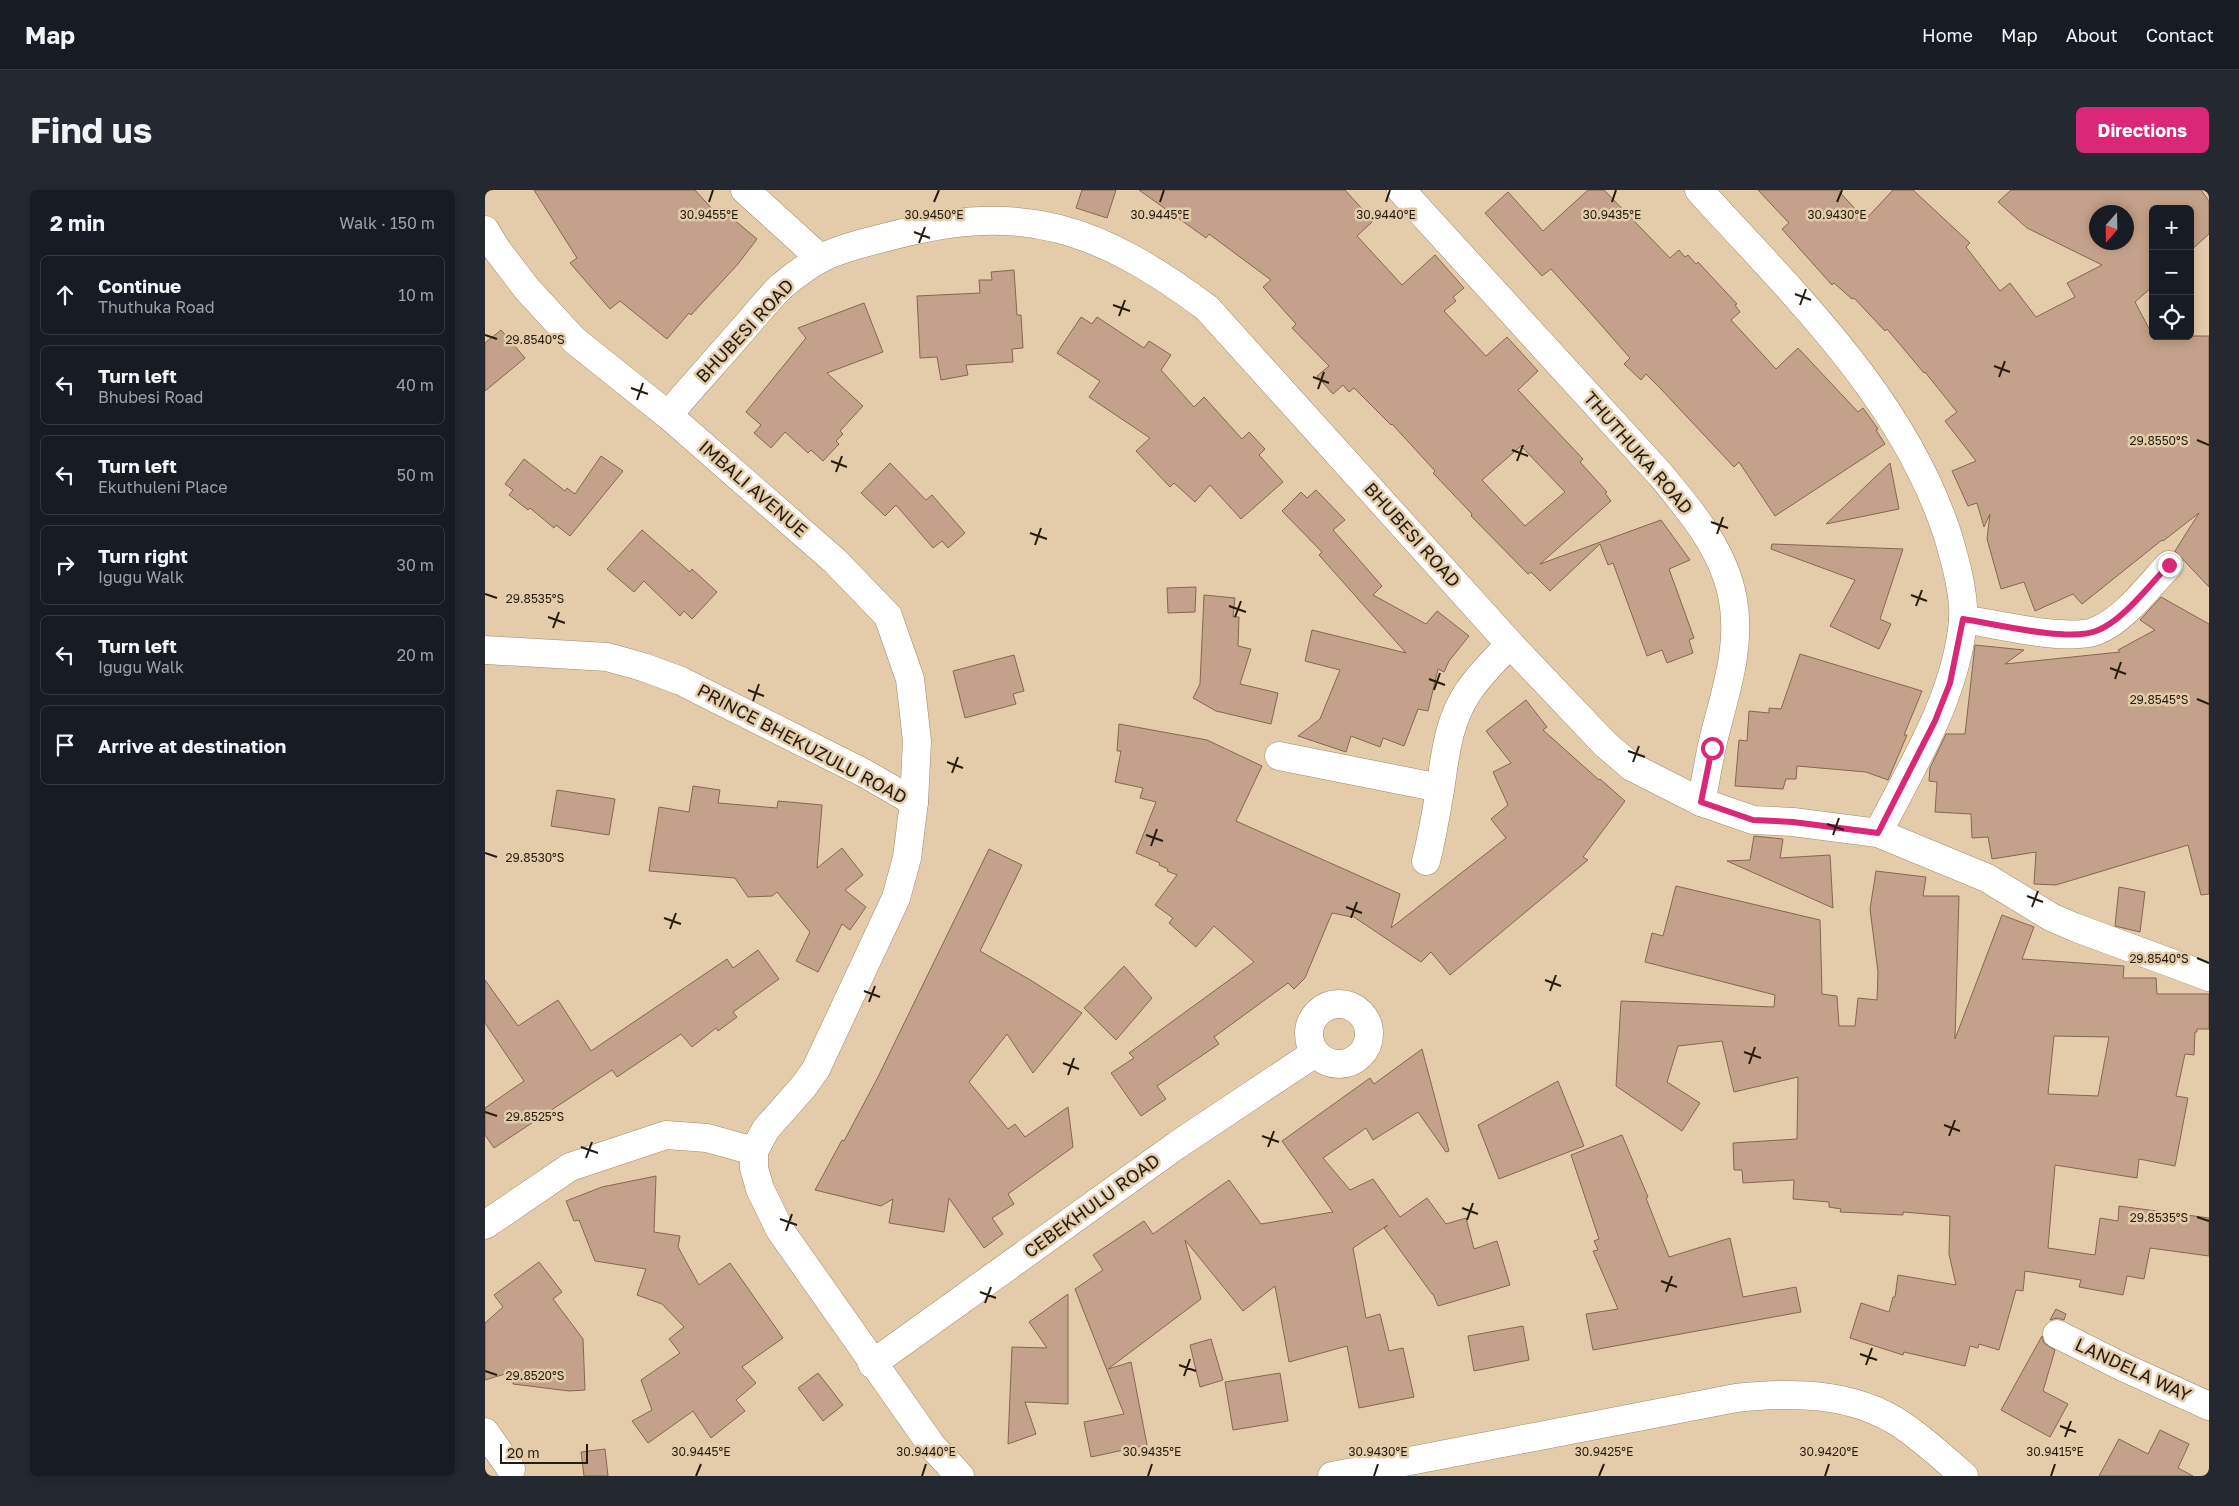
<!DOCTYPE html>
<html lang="en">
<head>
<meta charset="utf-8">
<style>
  :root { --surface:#171b24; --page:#242831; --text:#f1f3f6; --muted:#9ea1a6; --line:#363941; --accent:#db2777 }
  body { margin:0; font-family:"Golos Text",sans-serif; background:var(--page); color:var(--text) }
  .controls { position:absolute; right:15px; top:15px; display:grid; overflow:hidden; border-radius:8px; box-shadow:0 2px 12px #0003 }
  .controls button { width:45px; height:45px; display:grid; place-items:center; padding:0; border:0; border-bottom:1px solid var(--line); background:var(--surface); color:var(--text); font:25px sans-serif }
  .compass { position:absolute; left:1604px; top:15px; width:45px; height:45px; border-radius:50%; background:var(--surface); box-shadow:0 2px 12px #0003; rotate:200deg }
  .scale { position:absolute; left:15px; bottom:12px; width:88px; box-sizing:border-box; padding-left:5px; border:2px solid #251c10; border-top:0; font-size:14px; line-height:18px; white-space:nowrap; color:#251c10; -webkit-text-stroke:4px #e4ccaa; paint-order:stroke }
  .stop { position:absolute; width:15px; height:15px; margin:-11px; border:4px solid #db2777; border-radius:50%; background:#fff }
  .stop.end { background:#db2777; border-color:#fff; box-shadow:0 1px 5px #0008 }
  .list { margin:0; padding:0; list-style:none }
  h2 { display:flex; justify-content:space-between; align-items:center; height:65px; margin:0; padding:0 20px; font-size:21px }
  h2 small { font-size:16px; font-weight:400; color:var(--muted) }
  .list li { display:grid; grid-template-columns:32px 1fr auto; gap:15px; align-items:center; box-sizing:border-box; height:80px; margin:0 10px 10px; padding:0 10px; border:1px solid var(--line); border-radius:8px }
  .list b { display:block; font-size:19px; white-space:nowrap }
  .list p { margin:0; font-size:16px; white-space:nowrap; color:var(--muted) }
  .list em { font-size:16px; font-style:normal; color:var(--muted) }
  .icon { flex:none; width:28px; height:28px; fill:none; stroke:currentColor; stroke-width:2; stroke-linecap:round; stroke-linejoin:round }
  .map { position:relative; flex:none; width:1724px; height:1286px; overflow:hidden; border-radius:8px }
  header { display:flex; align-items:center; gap:30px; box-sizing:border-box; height:70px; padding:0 25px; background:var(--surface); border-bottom:1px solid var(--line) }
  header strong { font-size:24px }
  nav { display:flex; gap:28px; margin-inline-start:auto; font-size:18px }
  .intro { display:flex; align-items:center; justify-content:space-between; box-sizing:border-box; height:120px; padding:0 30px }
  h1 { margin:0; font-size:35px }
  .button { padding:12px 22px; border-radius:8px; background:var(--accent); color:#fff; font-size:18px; font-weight:700 }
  main { display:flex; gap:30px; padding:0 30px }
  aside { flex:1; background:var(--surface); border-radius:8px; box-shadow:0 2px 12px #0003 }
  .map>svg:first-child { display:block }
  .building { fill:#c4a18a; stroke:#866650; fill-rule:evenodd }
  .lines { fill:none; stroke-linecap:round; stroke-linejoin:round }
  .minor-casing { stroke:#a18a6a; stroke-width:29 }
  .minor { stroke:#fff; stroke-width:28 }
  .route { stroke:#db2777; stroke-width:6 }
  .ticks { fill:none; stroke:#251c10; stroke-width:2 }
  .labels { text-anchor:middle; stroke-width:5; stroke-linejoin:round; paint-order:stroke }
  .street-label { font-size:18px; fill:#251c10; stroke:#e4ccaa }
  .ticks-label { font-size:12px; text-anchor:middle; fill:#251c10; stroke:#e4ccaa; stroke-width:5; stroke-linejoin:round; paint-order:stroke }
</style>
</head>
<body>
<header>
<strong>Map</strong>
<nav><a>Home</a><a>Map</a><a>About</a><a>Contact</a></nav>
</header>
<div class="intro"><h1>Find us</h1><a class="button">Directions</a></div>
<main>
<aside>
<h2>2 min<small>Walk · 150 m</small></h2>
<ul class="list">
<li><svg class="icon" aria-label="ahead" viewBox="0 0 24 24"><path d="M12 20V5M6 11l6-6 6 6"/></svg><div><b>Continue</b><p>Thuthuka Road</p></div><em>10 m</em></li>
<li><svg class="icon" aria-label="left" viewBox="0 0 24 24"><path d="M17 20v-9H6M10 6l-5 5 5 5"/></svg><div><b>Turn left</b><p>Bhubesi Road</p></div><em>40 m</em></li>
<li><svg class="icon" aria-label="left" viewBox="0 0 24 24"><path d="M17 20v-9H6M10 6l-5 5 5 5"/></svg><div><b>Turn left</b><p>Ekuthuleni Place</p></div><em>50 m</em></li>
<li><svg class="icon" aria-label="right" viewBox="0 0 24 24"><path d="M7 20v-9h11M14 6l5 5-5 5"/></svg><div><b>Turn right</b><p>Igugu Walk</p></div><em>30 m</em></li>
<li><svg class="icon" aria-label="left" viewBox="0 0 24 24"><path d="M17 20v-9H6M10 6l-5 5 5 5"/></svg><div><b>Turn left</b><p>Igugu Walk</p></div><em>20 m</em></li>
<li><svg class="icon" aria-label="arrive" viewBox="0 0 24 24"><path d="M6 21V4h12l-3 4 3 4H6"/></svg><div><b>Arrive at destination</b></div></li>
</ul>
</aside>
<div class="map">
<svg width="1724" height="1286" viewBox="0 0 1724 1286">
  <rect width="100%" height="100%" fill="#e4ccaa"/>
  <g class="building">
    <polygon points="49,0 210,0 236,29 241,23 272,49 253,74 206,125 204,123 182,149 135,111 125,119 85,73 92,68"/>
    <polygon points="597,0 631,0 622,28 591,18"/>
    <path d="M654,0H860L888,31L872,46L917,95L950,65L979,98L968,107L971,111L959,121L1001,166L1022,147L1053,181L1033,200L1098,269L1095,272L1122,302L1120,303L1126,311L1055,374L1176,330L1205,370L1184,379L1209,448L1204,450L1208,463L1182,473L1177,460L1162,466L1128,373L1123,375L1115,354L1065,401L1046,382L1043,384L986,326L987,324L948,283L950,281L907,234L906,235L869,198L864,202L858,195L848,204L832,186L844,176L807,138L811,134L778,97L786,90L724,44L721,48ZM1036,256L1080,302L1040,336L997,290Z"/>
    <polygon points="1103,0 1119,0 1185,68 1194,60 1200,67 1203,65 1211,74 1213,72 1252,114 1250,115 1255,122 1246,130 1291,179 1313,158 1373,222 1378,218 1393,239 1391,240 1400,254 1290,326 1254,272 1249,277 1175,198 1161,184 1156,190 1139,174 1145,168 1103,120 1066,79 1057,86 1000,23 1023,2 1058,41"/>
    <path d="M1273,0H1353L1380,30L1408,0H1428L1485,53L1481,57L1515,101L1525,93L1551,127L1590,107L1582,93L1617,75L1542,38L1513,12L1526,0H1716L1724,11V44L1705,61V19H1668V96L1650,112L1668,146H1724V397L1690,361L1714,323L1678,351L1677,350L1597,414L1588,404L1550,421L1539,392L1516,399L1502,349L1505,324L1499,337L1492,313L1483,316L1467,281L1491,271L1460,231L1472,222L1440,182L1439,183L1402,139L1400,141L1369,108L1367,109L1349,93L1347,95L1297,39L1304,33ZM1612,22H1642V52H1612Z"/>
    <polygon points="529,80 532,125 536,125 538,158 527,159 528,172 481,175 483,185 456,190 452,167 435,168 432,106 495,103 494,90 507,90 506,82"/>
    <polygon points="379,113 398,162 342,183 378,216 355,241 358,244 351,251 354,254 338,271 326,260 323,263 300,242 286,258 269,243 276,235 261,222 321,148 313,138"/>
    <polygon points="596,127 607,134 612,127 659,158 664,151 686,165 676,180 709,217 719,207 757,249 764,242 780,259 774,265 798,292 756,329 725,295 710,312 689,293 685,297 651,261 665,248 604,207 615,191 572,163"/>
    <polygon points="16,140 40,168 0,201 0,153"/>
    <polygon points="116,266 138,281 85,346 71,335 69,338 45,318 43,320 24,305 28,300 20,294 39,269 80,301 82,298 90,304"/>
    <polygon points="405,273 441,310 447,305 480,343 463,358 457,351 448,358 411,315 400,326 376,303"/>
    <polygon points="1405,273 1414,319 1341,334"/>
    <polygon points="831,300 860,330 848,340 897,396 888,405 941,434 952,421 984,446 964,471 959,482 953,479 943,521 933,519 919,556 898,548 895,557 866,546 861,562 813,546 835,529 855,480 820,471 827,440 921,463 834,365 837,362 797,321 816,302 822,308"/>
    <polygon points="157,340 205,382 207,379 232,402 207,429 199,421 195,426 159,391 149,402 122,379"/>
    <polygon points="1287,354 1418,359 1395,429 1406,434 1394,459 1345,436 1370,390 1286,359"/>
    <polygon points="711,397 710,422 683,423 682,398"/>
    <polygon points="719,405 750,408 748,427 754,427 753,456 766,459 755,494 793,503 786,534 731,521 708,508 715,494"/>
    <polygon points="1676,407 1724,434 1724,704 1716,705 1703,655 1571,695 1549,694 1551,662 1507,669 1503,647 1487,648 1486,624 1450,622 1452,592 1444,591 1445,578 1461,544 1480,544 1490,455 1539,460 1520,474 1635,462 1633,460 1670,440 1655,430"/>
    <polygon points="1315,464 1437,501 1419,545 1422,545 1403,590 1381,582 1312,576 1311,589 1301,589 1298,599 1250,596 1254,550 1262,551 1264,521 1284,523 1284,518 1296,519"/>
    <polygon points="529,465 539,501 528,504 531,514 480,528 468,481"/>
    <polygon points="1041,510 1062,537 1058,540 1114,590 1115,589 1140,611 1098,667 1103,670 965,785 946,762 936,772 866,725 867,727 847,723 820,788 809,799 803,793 729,847 734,854 672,896 681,909 656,926 626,883 649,868 644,863 769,772 729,736 711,757 684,733 688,728 670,715 692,685 682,681 683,679 674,675 675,673 651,663 671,612 655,608 658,598 630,592 636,561 632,561 634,534 722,550 777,576 751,631 915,704 906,738 1021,648 1006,629 1023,615 1008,582 1026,573 1001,541"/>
    <polygon points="208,596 235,600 233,613 292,618 293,611 337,615 332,678 357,658 378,685 360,700 381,717 365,740 357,734 333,782 311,771 325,742 292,702 287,706 263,707 250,688 164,681 174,617 204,622"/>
    <polygon points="72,600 130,609 124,645 66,636"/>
    <polygon points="1269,646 1298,649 1295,668 1345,665 1348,718 1242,671 1265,670"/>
    <polygon points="504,659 537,675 495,761 547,791 597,823 548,883 522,844 484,892 523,939 530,934 540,947 583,917 588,957 523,1004 529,1014 507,1028 518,1044 499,1058 464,1008 459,1042 404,1033 408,1009 396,1016 330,1000 357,950 359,951 393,887"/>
    <path d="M1391,681L1441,687L1438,706H1474L1470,849L1517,725L1549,737L1537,769L1639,776L1638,788H1671L1672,804H1724V839H1712V842H1710L1709,865L1700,864L1691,906L1703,908L1690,976L1654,969L1652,988L1570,975L1563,1058L1610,1065L1615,1028L1633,1031L1634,1016L1724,1028V1066L1665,1058L1659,1089L1642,1086L1638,1105L1594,1097L1596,1090L1540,1081L1538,1101L1531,1100L1514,1160L1494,1154L1493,1158L1485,1156L1480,1176L1419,1162L1418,1165L1365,1148L1376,1113L1404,1122L1408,1107H1410L1413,1085L1471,1095L1464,1064L1465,1026L1418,1022V1025L1355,1022L1356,1019L1344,1017V1012L1308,1009L1309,990L1258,993L1257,980H1249L1248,953L1312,949L1313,887L1249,902L1237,851L1193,856L1182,892L1215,913L1197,941L1131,896L1136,811L1289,817L1290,805L1160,772L1167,743L1178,746L1191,696L1335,730L1337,804L1352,806L1354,836H1370L1373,808L1392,810L1393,782L1385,719ZM1569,846L1624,847L1613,906L1563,904Z"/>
    <polygon points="1634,697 1660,702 1655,742 1630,736"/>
    <polygon points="273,760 294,789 248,822 252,827 233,841 231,838 207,857 196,844 132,887 127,880 9,958 0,945 0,918 39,891 0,833 0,790 33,836 73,810 106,861 242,769 248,778"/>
    <polygon points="639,776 667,808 631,850 599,818"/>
    <polygon points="937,859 964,961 961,962 933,922 888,950 881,938 838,968 865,1000 888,989 915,1027 942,1008 961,1034 981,1028 989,1059 1012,1051 1025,1095 953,1116 948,1104 947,1104 899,1038 903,1035 868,1058 881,1128 895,1124 904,1161 918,1158 929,1207 874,1218 862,1156 804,1172 790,1096 758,1121 700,1050 716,1109 623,1179 646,1172 662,1255 606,1267 599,1232 639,1224 590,1099 618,1080 608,1065 659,1031 668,1044 744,990 776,1034 848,1022 797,951 885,888 889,894"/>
    <polygon points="1073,891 1099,956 1014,989 993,935"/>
    <polygon points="1137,945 1163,1007 1161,1008 1184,1067 1245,1048 1258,1107 1311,1097 1316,1122 1108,1160 1101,1124 1133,1119 1108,1061 1113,1060 1109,1051 1114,1049 1086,965"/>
    <polygon points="171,986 169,1042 195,1046 193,1057 214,1095 245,1073 298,1148 257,1177 271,1193 251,1210 260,1221 226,1248 208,1221 163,1253 147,1231 167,1220 156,1190 195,1163 184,1149 199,1137 177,1114 152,1105 161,1079 110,1071 94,1030 89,1031 81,1011 117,997"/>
    <polygon points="54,1072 77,1102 68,1109 98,1149 100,1200 84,1201 28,1194 30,1181 0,1190 0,1133 18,1117 9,1105"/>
    <polygon points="583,1104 583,1214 540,1212 551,1244 523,1254 527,1157 562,1158 544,1132"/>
    <polygon points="1571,1119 1581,1124 1579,1130 1572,1128 1565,1130"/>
    <polygon points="1038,1136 1044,1170 989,1181 983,1146"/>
    <polygon points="1557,1146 1559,1153 1570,1160 1558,1201 1583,1214 1565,1247 1516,1220"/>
    <polygon points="726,1149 738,1190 715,1197 705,1155"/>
    <polygon points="333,1183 358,1215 338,1231 313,1198"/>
    <polygon points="795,1183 803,1231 748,1240 740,1192"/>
    <polygon points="1675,1240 1704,1254 1693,1278 1708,1286 1614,1286 1634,1249 1663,1264"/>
    <polygon points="120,1259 123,1286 99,1286 96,1262"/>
  </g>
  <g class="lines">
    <defs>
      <g id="minor">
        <polyline points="260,0 335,68"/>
        <path d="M916,0L1174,283C1205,320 1240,361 1248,410C1257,460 1238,508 1227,556C1223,575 1220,594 1216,612"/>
        <path d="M1214,0C1309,105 1418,207 1463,346C1470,370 1480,405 1478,431C1471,507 1427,576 1393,643"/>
        <polyline points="0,40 13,61 42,99 89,150 183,225 350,371 403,426 425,489 432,551 429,612 422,668 411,708 331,879 319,896 281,939 269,961 269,978 275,999 295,1040 447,1256 475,1286"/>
        <path d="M183,225C208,196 234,167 260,137C272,124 284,107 298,95C309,86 322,76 335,69C352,59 386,51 406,46C538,10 616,39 722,118L1025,454L1121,555L1147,577L1216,612L1268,630L1308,632L1393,643L1502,688L1566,727L1589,737L1724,787"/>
        <path d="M1478,429C1510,434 1582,452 1611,441C1638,431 1664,396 1684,375"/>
        <polyline points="0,460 122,467 158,477 196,491 379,583 429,612"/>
        <polyline points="794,566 955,598"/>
        <path d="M941,671C947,648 951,624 955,600C960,567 963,531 983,502C995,484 1011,469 1025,454"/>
        <circle cx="854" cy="844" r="30"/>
        <polyline points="0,1035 85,977 181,945 222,948 269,961"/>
        <polyline points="1572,1144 1638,1177 1724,1216"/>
        <polyline points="387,1174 692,955 830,863"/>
        <polyline points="0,1242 26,1279"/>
        <path d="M847,1286L1251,1208C1307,1202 1368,1202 1417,1235C1439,1250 1459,1268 1479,1286"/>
      </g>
    </defs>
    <use href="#minor" class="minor-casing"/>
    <use href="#minor" class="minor"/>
  </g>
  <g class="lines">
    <path class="route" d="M1227,558L1216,612L1268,630L1308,632L1393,643L1450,531L1465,493L1478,429C1510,434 1583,452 1611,441C1638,431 1664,395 1684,375"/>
  </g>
  <path class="ticks" d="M224,12L228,0M449,12L454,0M675,12L679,0M901,12L905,0M1127,12L1131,0M1352,12L1357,0M429,42L445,48M434,53L440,37M1310,104L1326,110M628,115L645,121M1315,115L1321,99M634,126L640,110M0,145L12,149M1509,176L1525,182M828,187L844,193M1514,187L1520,171M146,198L163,204M833,199L839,182M152,210L158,193M1712,250L1724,255M1027,260L1043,266M346,271L362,277M1032,271L1038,255M351,282L357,266M1226,332L1243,338M545,343L562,349M1232,344L1238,327M550,355L556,338M0,404L12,408M1426,405L1442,411M744,416L761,422M1431,416L1437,400M63,427L80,433M750,427L756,411M68,438L74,422M1625,478L1641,484M944,489L960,495M1630,489L1636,472M263,500L279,506M949,500L955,483M1712,509L1724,514M268,511L274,494M1143,561L1160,567M462,572L478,578M1148,572L1154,556M467,583L473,567M1342,634L1359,640M661,645L678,651M1348,645L1354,628M666,656L672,639M0,663L12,667M1542,706L1558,712M861,717L877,723M1547,717L1553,701M179,728L196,734M866,728L872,712M185,739L191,723M1712,768L1724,773M1060,790L1076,796M379,801L395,807M1065,801L1071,785M384,812L390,796M1259,862L1276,868M578,873L594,879M1264,874L1270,857M583,885L589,868M0,922L12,926M1459,935L1475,941M777,946L794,952M1464,946L1470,930M96,957L113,963M783,957L789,941M101,968L107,952M977,1018L993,1024M1712,1027L1724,1031M295,1029L312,1035M982,1030L988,1013M301,1041L307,1024M1176,1091L1192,1097M495,1102L511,1108M1181,1102L1187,1086M500,1113L506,1097M1375,1164L1392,1170M694,1175L711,1181M1381,1175L1387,1158M0,1181L12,1185M699,1186L705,1169M1575,1236L1591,1242M1580,1247L1586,1231M211,1286L216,1274M437,1286L441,1274M663,1286L667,1274M889,1286L893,1274M1114,1286L1119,1274M1340,1286L1344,1274M1566,1286L1570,1274"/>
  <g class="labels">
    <g class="street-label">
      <text transform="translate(260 141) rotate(-47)" y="6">BHUBESI ROAD</text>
      <text transform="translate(1153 263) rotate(49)" y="6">THUTHUKA ROAD</text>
      <text transform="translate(268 299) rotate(41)" y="6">IMBALI AVENUE</text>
      <text transform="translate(927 345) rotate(48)" y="6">BHUBESI ROAD</text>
      <text transform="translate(317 554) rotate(28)" y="6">PRINCE BHEKUZULU ROAD</text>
      <text transform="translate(607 1016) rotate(-36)" y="6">CEBEKHULU ROAD</text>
      <text transform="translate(1648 1180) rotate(25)" y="6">LANDELA WAY</text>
    </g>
  </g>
  <g class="ticks-label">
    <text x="224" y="29">30.9455°E</text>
    <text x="449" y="29">30.9450°E</text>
    <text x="675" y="29">30.9445°E</text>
    <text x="901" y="29">30.9440°E</text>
    <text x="1127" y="29">30.9435°E</text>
    <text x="1352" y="29">30.9430°E</text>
    <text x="50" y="154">29.8540°S</text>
    <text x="1674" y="255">29.8550°S</text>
    <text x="50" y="413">29.8535°S</text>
    <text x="1674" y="514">29.8545°S</text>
    <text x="50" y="672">29.8530°S</text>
    <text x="1674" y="773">29.8540°S</text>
    <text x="50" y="931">29.8525°S</text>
    <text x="1674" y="1032">29.8535°S</text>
    <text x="50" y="1190">29.8520°S</text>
    <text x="216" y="1266">30.9445°E</text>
    <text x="441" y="1266">30.9440°E</text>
    <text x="667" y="1266">30.9435°E</text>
    <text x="893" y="1266">30.9430°E</text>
    <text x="1119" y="1266">30.9425°E</text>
    <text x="1344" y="1266">30.9420°E</text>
    <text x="1570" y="1266">30.9415°E</text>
  </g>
</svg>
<div class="controls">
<button>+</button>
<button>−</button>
<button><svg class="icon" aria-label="locate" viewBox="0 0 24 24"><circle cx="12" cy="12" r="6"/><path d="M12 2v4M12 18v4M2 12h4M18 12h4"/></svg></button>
</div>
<svg class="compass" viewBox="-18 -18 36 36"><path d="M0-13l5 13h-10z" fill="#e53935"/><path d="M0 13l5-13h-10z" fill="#9ea1a6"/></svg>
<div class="scale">20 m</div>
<div class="stop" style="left:1227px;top:558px"></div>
<div class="stop end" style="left:1684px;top:375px"></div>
</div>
</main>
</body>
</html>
